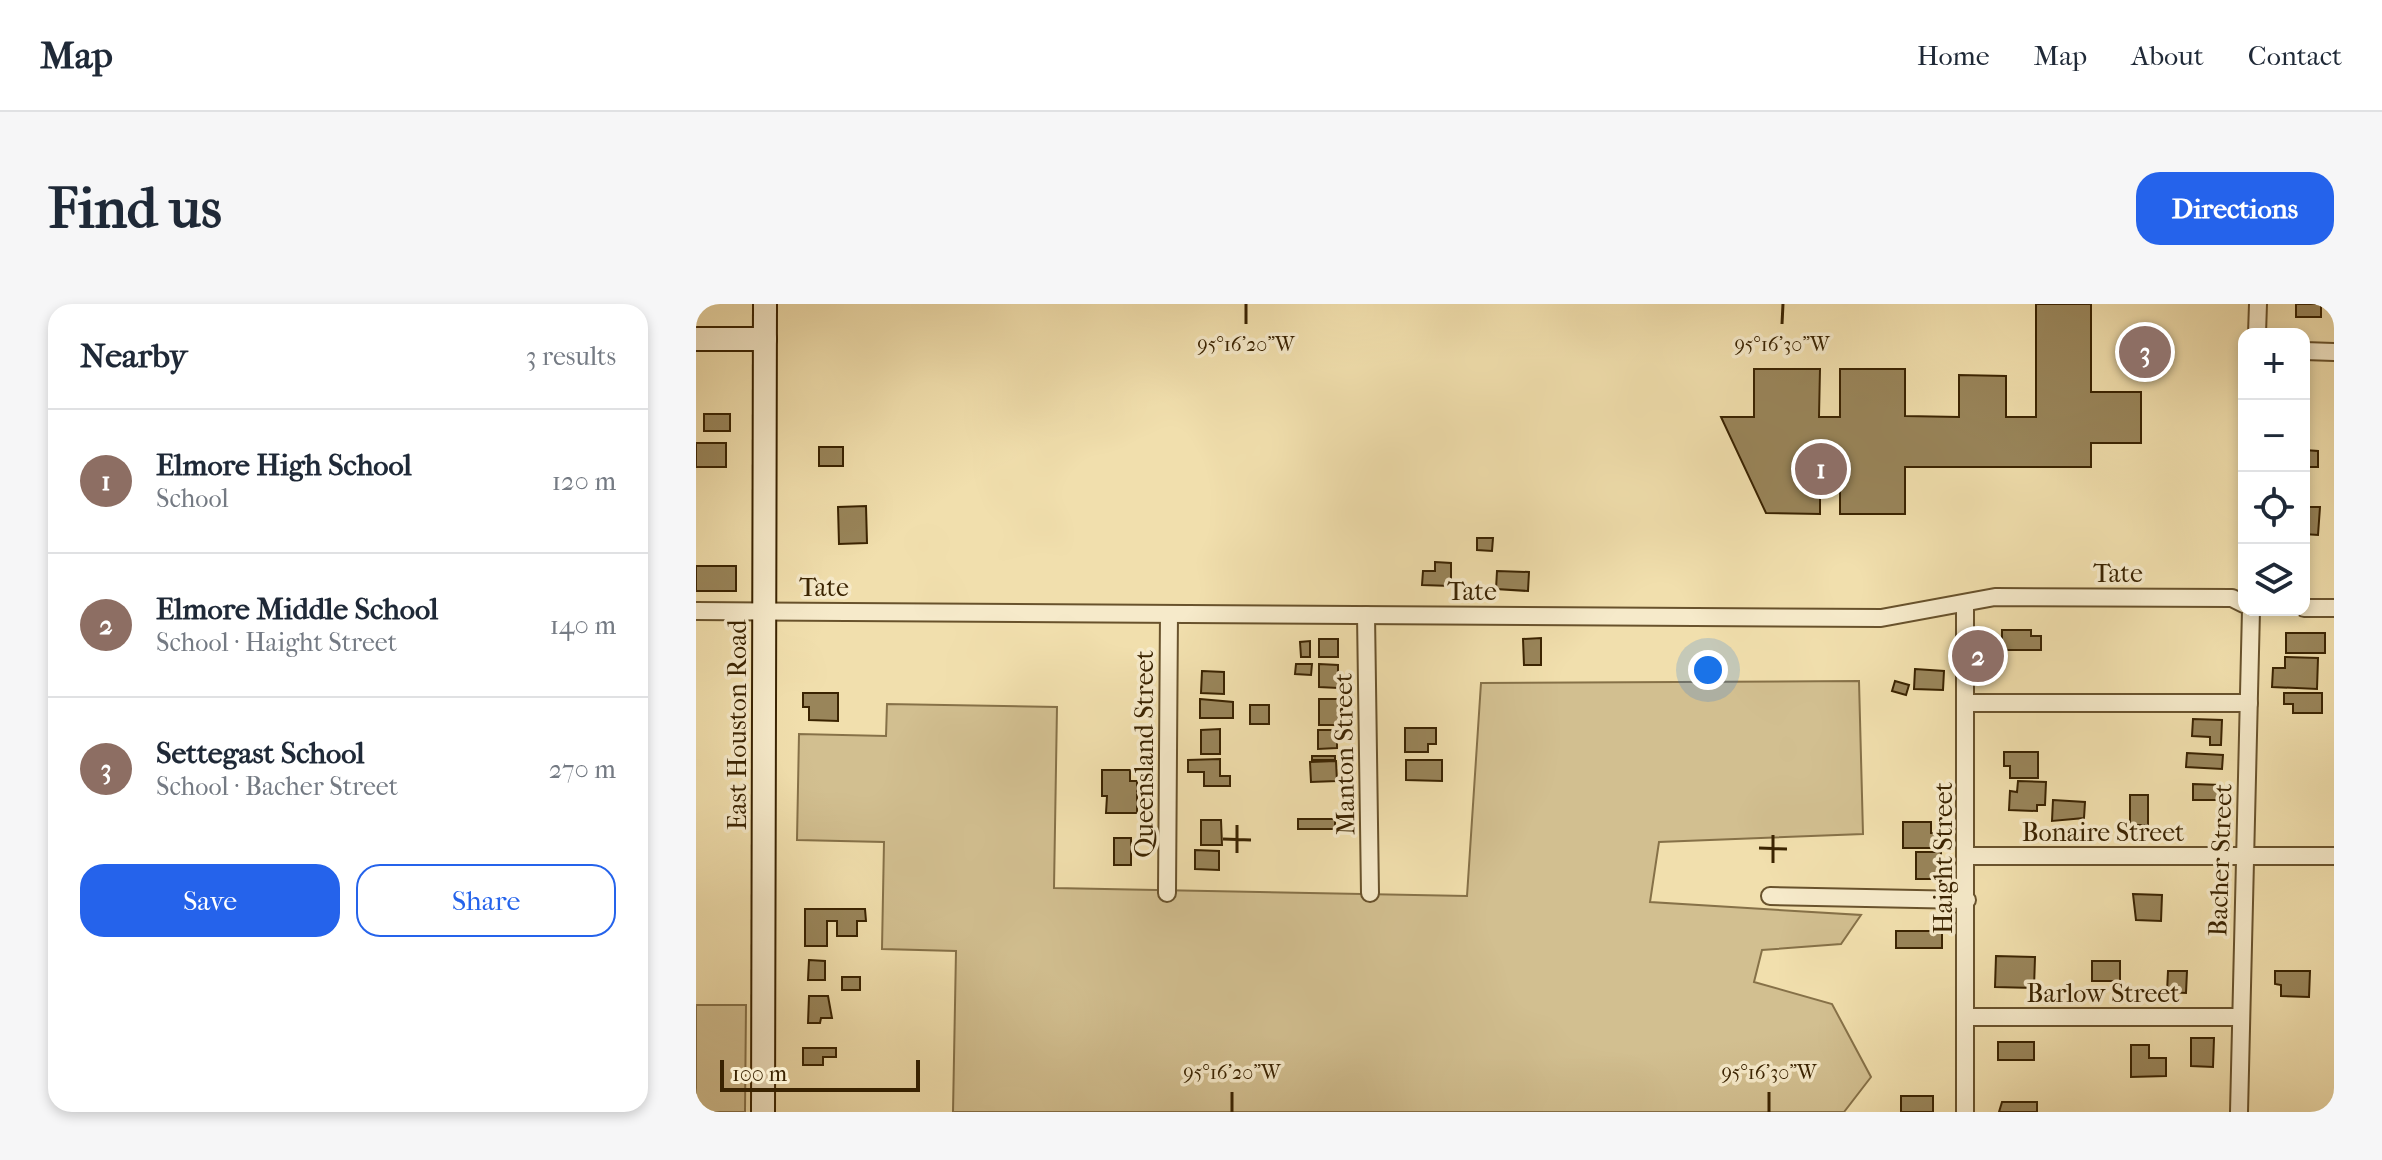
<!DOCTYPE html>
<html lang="en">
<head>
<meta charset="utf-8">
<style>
  :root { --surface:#fff; --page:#f6f6f7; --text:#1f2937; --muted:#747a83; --line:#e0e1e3; --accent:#2563eb }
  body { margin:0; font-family:"IM FELL French Canon",serif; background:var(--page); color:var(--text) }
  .controls { position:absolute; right:24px; top:24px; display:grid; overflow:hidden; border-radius:16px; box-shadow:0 4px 12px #0003 }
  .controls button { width:72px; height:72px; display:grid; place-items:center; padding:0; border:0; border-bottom:2px solid var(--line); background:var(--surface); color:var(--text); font:40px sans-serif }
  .scale { position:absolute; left:24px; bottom:20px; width:200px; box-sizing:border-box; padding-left:8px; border:4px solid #3a2301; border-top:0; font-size:22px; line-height:28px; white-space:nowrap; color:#3a2301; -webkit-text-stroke:6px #f6eaca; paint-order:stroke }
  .you { position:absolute; left:1012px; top:366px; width:28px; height:28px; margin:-20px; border:6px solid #fff; border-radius:50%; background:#1a73e8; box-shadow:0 0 0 12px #1a73e833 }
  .badge { display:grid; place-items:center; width:52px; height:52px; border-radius:50%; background:var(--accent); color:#fff; font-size:26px; font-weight:700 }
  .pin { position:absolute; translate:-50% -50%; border:4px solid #fff; box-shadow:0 2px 8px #0006 }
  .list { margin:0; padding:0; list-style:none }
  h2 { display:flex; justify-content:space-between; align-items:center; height:104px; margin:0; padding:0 32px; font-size:34px }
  h2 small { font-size:26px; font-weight:400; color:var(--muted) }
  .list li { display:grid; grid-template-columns:52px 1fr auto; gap:24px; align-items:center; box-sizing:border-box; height:144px; padding:0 32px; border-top:2px solid var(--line) }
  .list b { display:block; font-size:30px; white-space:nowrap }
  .list p { margin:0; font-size:26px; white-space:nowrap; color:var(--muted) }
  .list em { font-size:26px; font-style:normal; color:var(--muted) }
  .actions { display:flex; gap:16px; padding:24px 32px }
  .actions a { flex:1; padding:18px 0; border:2px solid var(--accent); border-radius:24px; text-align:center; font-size:28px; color:var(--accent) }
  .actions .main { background:var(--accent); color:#fff }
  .icon { flex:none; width:44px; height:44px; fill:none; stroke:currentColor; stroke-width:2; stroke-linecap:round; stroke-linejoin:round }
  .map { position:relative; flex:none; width:1638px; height:808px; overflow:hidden; border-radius:24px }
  header { display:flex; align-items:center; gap:48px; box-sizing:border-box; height:112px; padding:0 40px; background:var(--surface); border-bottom:2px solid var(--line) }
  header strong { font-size:38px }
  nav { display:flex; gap:44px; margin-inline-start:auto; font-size:28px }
  .intro { display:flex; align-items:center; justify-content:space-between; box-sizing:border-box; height:192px; padding:0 48px }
  h1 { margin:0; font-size:56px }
  .button { padding:20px 36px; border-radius:24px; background:var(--accent); color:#fff; font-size:28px; font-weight:700 }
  main { display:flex; gap:48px; padding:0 48px }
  aside { flex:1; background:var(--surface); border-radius:24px; box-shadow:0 4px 12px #0003 }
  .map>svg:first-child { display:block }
  .green { fill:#d2bf90; stroke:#867148; stroke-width:2 }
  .building { fill:#99855a; stroke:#3a2301; stroke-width:2 }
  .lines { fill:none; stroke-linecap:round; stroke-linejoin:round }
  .street-casing { stroke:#68522c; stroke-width:20 }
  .secondary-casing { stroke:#3a2301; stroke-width:26 }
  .street { stroke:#f6eaca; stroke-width:16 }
  .secondary { stroke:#f6eaca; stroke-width:22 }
  .ticks { fill:none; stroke:#3a2301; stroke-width:3 }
  .labels { text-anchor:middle; stroke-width:7; stroke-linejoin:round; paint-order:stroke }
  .street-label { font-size:26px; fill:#3a2301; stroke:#f6eaca }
  .ticks-label { font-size:20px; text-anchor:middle; fill:#3a2301; stroke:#f6eaca; stroke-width:7; stroke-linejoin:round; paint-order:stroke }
</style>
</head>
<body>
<header>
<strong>Map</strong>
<nav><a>Home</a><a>Map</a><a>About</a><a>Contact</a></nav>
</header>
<div class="intro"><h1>Find us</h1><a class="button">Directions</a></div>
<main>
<aside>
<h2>Nearby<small>3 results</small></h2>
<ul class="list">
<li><span class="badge" style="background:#8d6e63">1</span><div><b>Elmore High School</b><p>School</p></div><em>120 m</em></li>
<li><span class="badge" style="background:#8d6e63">2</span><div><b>Elmore Middle School</b><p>School · Haight Street</p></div><em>140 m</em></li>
<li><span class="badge" style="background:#8d6e63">3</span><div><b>Settegast School</b><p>School · Bacher Street</p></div><em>270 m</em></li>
</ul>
<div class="actions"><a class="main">Save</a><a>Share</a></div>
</aside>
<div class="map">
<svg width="1638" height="808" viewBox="0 0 1638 808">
  <rect width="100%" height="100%" fill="#f1dfad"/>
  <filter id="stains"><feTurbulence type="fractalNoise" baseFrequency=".0025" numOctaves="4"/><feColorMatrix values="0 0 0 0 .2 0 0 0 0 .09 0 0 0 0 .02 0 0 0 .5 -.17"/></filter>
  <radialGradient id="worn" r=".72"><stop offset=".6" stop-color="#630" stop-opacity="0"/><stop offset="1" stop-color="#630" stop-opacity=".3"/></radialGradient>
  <g class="green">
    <polygon points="1163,377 1167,530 963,538 954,598 1165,611 1145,640 1066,646 1058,678 1136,700 1175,773 1148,808 257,808 260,647 186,645 188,538 101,536 103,430 190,432 191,400 361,403 358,584 771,592 785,379"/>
    <polygon points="0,701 50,701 49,808 0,808"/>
  </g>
  <g class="building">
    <polygon points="1340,0 1395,0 1395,88 1445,88 1445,139 1395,139 1395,163 1209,163 1209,210 1144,210 1144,162 1124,162 1124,210 1070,209 1025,113 1058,113 1058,65 1124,65 1123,113 1144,113 1144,65 1209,65 1209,112 1263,113 1263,71 1310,72 1310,113 1340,113"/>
    <rect x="1600" y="0" width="25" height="13"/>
    <rect x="8" y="110" width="26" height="17"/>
    <rect x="0" y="139" width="30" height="24"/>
    <rect x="123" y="143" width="24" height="19"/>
    <polygon points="1608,146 1622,147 1622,163 1608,163"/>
    <polygon points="170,202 171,239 143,240 142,203"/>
    <polygon points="1608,203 1624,203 1622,231 1608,230"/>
    <polygon points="781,234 797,234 796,247 781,246"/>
    <polygon points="739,258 755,259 755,282 726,281 727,267 739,267"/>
    <rect x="0" y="262" width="40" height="25"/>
    <polygon points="801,267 833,268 832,287 800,285"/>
    <polygon points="1306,326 1335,326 1335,332 1345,332 1345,346 1306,346"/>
    <rect x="1590" y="329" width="39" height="20"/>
    <polygon points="845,334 845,361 828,361 827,335"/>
    <rect x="623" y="335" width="19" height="18"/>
    <polygon points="614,337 614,353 605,353 604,338"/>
    <polygon points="1589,353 1622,354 1621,385 1576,383 1577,364 1589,364"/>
    <polygon points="600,360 616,360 615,371 599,370"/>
    <polygon points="623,360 642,361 642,384 623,383"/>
    <polygon points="1219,365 1248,367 1247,386 1218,385"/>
    <polygon points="506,367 528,368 528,390 505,389"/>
    <polygon points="1199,377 1213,381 1210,391 1196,387"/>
    <polygon points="107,389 142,389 142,417 113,416 113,403 107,403"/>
    <polygon points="1588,389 1626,389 1626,409 1597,409 1597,400 1588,400"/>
    <polygon points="504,395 537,398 537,414 504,414"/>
    <rect x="623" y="395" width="19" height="26"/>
    <rect x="554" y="401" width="19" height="19"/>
    <polygon points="1497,415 1526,416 1525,441 1514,441 1514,433 1496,432"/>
    <polygon points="709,424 740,424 740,440 732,440 732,448 709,448"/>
    <polygon points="524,425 524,450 505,450 505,426"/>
    <polygon points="622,426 641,426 641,444 622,445"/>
    <polygon points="1308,448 1342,448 1342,474 1314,474 1314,462 1308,462"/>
    <polygon points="1491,449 1527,451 1526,465 1490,463"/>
    <rect x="616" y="452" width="23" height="4"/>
    <polygon points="524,455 524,472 534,472 534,482 508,482 508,468 492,468 492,456"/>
    <polygon points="710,456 746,456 746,477 710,476"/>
    <polygon points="640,457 641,477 615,478 614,458"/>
    <polygon points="406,466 434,466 434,477 441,477 441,509 410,509 411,492 406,492"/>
    <polygon points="1322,477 1350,478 1349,501 1341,501 1341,507 1313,506 1314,487 1321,488"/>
    <polygon points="1497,480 1525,481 1525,496 1497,496"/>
    <rect x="1434" y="491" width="18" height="30"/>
    <polygon points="1357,496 1389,498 1388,514 1356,517"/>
    <rect x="602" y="515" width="37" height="10"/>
    <polygon points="505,516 525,516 526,541 505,541"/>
    <polygon points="1207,518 1235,518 1235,529 1242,529 1242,544 1207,544"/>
    <rect x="418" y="534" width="17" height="27"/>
    <polygon points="499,546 523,547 523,566 499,565"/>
    <rect x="1220" y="548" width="25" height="27"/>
    <polygon points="1437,590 1466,591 1465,617 1440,616"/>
    <polygon points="109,605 169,605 170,617 161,617 161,632 141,632 141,617 131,617 131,642 109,642"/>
    <rect x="1200" y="627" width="46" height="17"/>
    <polygon points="1300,652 1339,653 1338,684 1299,683"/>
    <polygon points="113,656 129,657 129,676 112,676"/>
    <rect x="1396" y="657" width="28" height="20"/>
    <polygon points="1472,667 1491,667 1490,689 1471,688"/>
    <polygon points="1579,667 1614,667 1613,693 1585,692 1585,681 1579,680"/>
    <rect x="146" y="673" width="18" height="13"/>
    <polygon points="113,692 132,692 136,714 125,714 124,719 112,719"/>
    <polygon points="1495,734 1518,734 1517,763 1495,762"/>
    <rect x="1302" y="738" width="36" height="18"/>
    <polygon points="1435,741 1453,741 1453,754 1470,754 1470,772 1435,773"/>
    <polygon points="107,744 140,744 140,753 127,753 127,761 107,761"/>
    <rect x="1205" y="792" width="32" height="16"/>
    <polygon points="1306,798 1341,798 1341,808 1303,808"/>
  </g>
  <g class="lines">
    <defs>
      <g id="street">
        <polyline points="1561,30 1562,0"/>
        <polyline points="1608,47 1638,48"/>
        <polyline points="1269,301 1269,808"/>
        <polyline points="1608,304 1638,304"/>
        <polyline points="0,307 1185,314 1299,293 1536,294 1548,300"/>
        <polyline points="670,311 674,589"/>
        <polyline points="1272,399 1553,399"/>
        <polyline points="1272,552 1638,552"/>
        <polyline points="471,589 473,310"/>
        <polyline points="1074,592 1271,596"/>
        <polyline points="1270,713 1544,713"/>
        <polyline points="1543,808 1555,306"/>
      </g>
      <g id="secondary">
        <polyline points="0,35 69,35"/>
        <polyline points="67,808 69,0"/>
      </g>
    </defs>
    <use href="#street" class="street-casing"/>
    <use href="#secondary" class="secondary-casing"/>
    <use href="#street" class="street"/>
    <use href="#secondary" class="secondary"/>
  </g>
  <path class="ticks" d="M550,20V0M1086,20L1087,0M527,535L555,536M1063,544L1091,545M541,549V521M1077,559V531M536,808V788M1073,808V788"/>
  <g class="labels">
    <g class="street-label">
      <text x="1422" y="278">Tate</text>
      <text x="128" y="292">Tate</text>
      <text x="776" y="296">Tate</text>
      <text transform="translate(41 421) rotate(-90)" y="9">East Houston Road</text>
      <text transform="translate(448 450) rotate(-90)" y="9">Queensland Street</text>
      <text transform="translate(648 450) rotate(-91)" y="9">Manton Street</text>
      <text x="1407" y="537">Bonaire Street</text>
      <text transform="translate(1247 554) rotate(-90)" y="9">Haight Street</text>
      <text transform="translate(1524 556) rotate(-88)" y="9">Bacher Street</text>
      <text x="1407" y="698">Barlow Street</text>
    </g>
  </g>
  <g class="ticks-label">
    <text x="550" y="47">95°16'20"W</text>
    <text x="1086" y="47">95°16'30"W</text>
    <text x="536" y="775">95°16'20"W</text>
    <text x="1073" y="775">95°16'30"W</text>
  </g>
  <rect width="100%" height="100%" filter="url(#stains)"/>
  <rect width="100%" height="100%" fill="url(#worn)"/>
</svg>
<div class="controls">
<button>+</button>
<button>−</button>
<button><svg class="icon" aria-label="locate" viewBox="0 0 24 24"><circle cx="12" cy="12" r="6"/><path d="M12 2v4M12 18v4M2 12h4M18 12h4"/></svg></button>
<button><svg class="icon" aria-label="layers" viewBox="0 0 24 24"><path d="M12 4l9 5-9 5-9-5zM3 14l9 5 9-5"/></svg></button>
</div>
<div class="scale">100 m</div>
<div class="you"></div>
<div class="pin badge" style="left:1125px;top:165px;background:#8d6e63">1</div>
<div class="pin badge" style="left:1282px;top:352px;background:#8d6e63">2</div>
<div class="pin badge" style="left:1449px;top:48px;background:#8d6e63">3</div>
</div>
</main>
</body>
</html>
